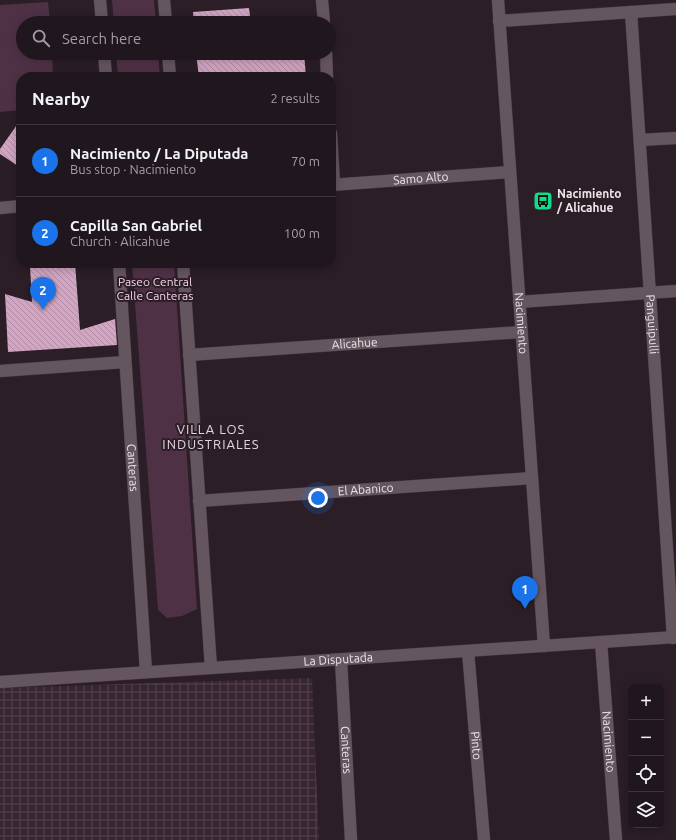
<!DOCTYPE html>
<html lang="en">
<head>
<meta charset="utf-8">
<style>
  :root { --surface:#20161d; --page:#281f26; --text:#f1f3f6; --muted:#a29fa4; --line:#3d353b; --accent:#1a73e8 }
  body { margin:0; font-family:Ubuntu,sans-serif; background:var(--page); color:var(--text) }
  .controls { position:absolute; right:12px; bottom:12px; display:grid; overflow:hidden; border-radius:8px; box-shadow:0 2px 10px #0003 }
  .controls button { width:36px; height:36px; display:grid; place-items:center; padding:0; border:0; border-bottom:1px solid var(--line); background:var(--surface); color:var(--text); font:20px sans-serif }
  .you { position:absolute; left:318px; top:498px; width:14px; height:14px; margin:-10px; border:3px solid #fff; border-radius:50%; background:#1a73e8; box-shadow:0 0 0 6px #1a73e833 }
  .badge { display:grid; place-items:center; width:26px; height:26px; border-radius:50%; background:var(--accent); color:#fff; font-size:13px; font-weight:700 }
  .pin { position:absolute; translate:-50% -33px; filter:drop-shadow(0 1px 2px #0008) }
  .pin::after { content:''; position:absolute; top:21px; width:14px; height:12px; background:inherit; clip-path:polygon(0 0,100% 0,50% 100%) }
  .list { margin:0; padding:0; list-style:none }
  h2 { display:flex; justify-content:space-between; align-items:center; height:52px; margin:0; padding:0 16px; font-size:17px }
  h2 small { font-size:13px; font-weight:400; color:var(--muted) }
  .list li { display:grid; grid-template-columns:26px 1fr auto; gap:12px; align-items:center; box-sizing:border-box; height:72px; padding:0 16px; border-top:1px solid var(--line) }
  .list b { display:block; font-size:15px; white-space:nowrap }
  .list p { margin:0; font-size:13px; white-space:nowrap; color:var(--muted) }
  .list em { font-size:13px; font-style:normal; color:var(--muted) }
  .icon { flex:none; width:22px; height:22px; fill:none; stroke:currentColor; stroke-width:2; stroke-linecap:round; stroke-linejoin:round }
  .map { position:relative; flex:none; width:676px; height:840px; overflow:hidden }
  .search { position:absolute; background:var(--surface); box-shadow:0 2px 10px #0003; left:16px; top:16px; width:320px; height:44px; display:flex; align-items:center; gap:10px; box-sizing:border-box; padding:0 14px; border-radius:22px; color:var(--muted); font-size:15px }
  .panel { position:absolute; background:var(--surface); box-shadow:0 2px 10px #0003; left:16px; top:72px; width:320px; height:196px; border-radius:16px }
  .map>svg:first-child { display:block }
  .industrial { fill:url(#industrial-grid) }
  .green { fill:#4f3146 }
  .building { fill:url(#building-back-hatch) }
  .lines { fill:none; stroke-linecap:round; stroke-linejoin:round }
  .minor-casing { stroke:#483d44; stroke-width:13 }
  .minor { stroke:#65555f; stroke-width:12 }
  .labels { text-anchor:middle; stroke-width:4; stroke-linejoin:round; paint-order:stroke }
  .street-label { font-size:12px; fill:#eee4ea; stroke:#2b1e27 }
  .poi-label { font-size:12px; font-weight:bold; fill:#eee4ea; stroke:#2b1e27; text-anchor:start }
  .park-label { font-size:12px; fill:#fad1ec; stroke:#2b1e27 }
  .neighbourhood-label { font-size:13px; letter-spacing:1px; fill:#e5d2de; stroke:#2b1e27 }
</style>
</head>
<body>
<div class="map">
<svg width="676" height="840" viewBox="0 0 676 840">
  <defs>
    <pattern id="industrial-grid" width="8" height="8" patternUnits="userSpaceOnUse"><rect width="8" height="8" fill="#382532"/><path d="M0 4h8M4 0v8" fill="none" stroke="#554450"/></pattern>
    <pattern id="building-back-hatch" width="6" height="6" patternUnits="userSpaceOnUse"><rect width="6" height="6" fill="#d2a5c3"/><path d="M-1 5l2 2M0 0l6 6M5-1l2 2" fill="none" stroke="#af8da4"/></pattern>
  </defs>
  <rect width="100%" height="100%" fill="#2b1e27"/>
  <polygon class="industrial" points="312,678 319,840 0,840 0,688"/>
  <g class="green">
    <polygon points="112,0 154,0 156,23 114,23"/>
    <polygon points="48,2 50,23 23,23 23,53 52,53 53,77 21,77 21,110 0,112 0,5"/>
    <polygon points="116,53 158,53 160,77 118,77"/>
    <polygon points="132,263 174,263 197,609 182,616 167,618 158,610"/>
  </g>
  <g class="building">
    <polygon points="249,8 251,23 194,23 193,12"/>
    <polygon points="196,53 253,53 253,56 304,53 306,77 199,77"/>
    <polygon points="21,119 21,168 0,154 0,149"/>
    <polygon points="75,263 80,330 115,319 117,345 8,352 5,294 32,302 30,266"/>
  </g>
  <g class="lines">
    <defs>
      <g id="minor">
        <polyline points="100,0 102,23"/>
        <polyline points="164,0 166,23"/>
        <polyline points="322,0 324,23"/>
        <path id="s1" d="M498,0L544,646"/>
        <path id="s2" d="M631,12L673,638"/>
        <polyline points="499,21 676,9"/>
        <polyline points="104,53 106,77"/>
        <polyline points="168,53 170,77"/>
        <polyline points="326,53 327,77"/>
        <polyline points="331,133 334,184"/>
        <polyline points="640,140 676,138"/>
        <path id="s3" d="M331,185L510,172"/>
        <polyline points="0,208 21,206"/>
        <path id="s4" d="M119,263L146,672"/>
        <polyline points="183,263 211,668"/>
        <polyline points="519,302 676,291"/>
        <path id="s5" d="M189,355L521,332"/>
        <polyline points="0,371 125,362"/>
        <path id="s6" d="M199,501L532,478"/>
        <path id="s7" d="M601,642L616,840"/>
        <path id="s8" d="M468,651L484,840"/>
        <path id="s9" d="M341,660L351,840"/>
        <path id="s10" d="M0,682L676,637"/>
      </g>
    </defs>
    <use href="#minor" class="minor-casing"/>
    <use href="#minor" class="minor"/>
  </g>
  <defs>
    <symbol id="bus-square" viewBox="-11 -11 22 22"><rect x="-9" y="-9" width="18" height="18" rx="4" fill="#13d98a" stroke="#2b1e27"/><path d="M-5-6H5V4H4V6H2V4H-2V6H-4V4H-5ZM-3.5-4V0h7V-4ZM-3.5 1.2v1.5H-2V1.2ZM2 1.2v1.5H3.5V1.2Z" fill="#111"/></symbol>
  </defs>
  <g fill-rule="evenodd">
    <use href="#bus-square" x="532" y="190" width="22" height="22"/>
  </g>
  <g class="labels">
    <g class="street-label">
      <text dy="4" stroke="none"><textPath href="#s3" startOffset="90">Samo Alto</textPath></text>
      <text dy="4" stroke="none"><textPath href="#s1" startOffset="324">Nacimiento</textPath></text>
      <text dy="4" stroke="none"><textPath href="#s2" startOffset="313">Panguipulli</textPath></text>
      <text dy="4" stroke="none"><textPath href="#s5" startOffset="166">Alicahue</textPath></text>
      <text dy="4" stroke="none"><textPath href="#s4" startOffset="205">Canteras</textPath></text>
      <text dy="4" stroke="none"><textPath href="#s6" startOffset="167">El Abanico</textPath></text>
      <text dy="4" stroke="none"><textPath href="#s10" startOffset="339">La Disputada</textPath></text>
      <text dy="4" stroke="none"><textPath href="#s7" startOffset="100">Nacimiento</textPath></text>
      <text dy="4" stroke="none"><textPath href="#s8" startOffset="95">Pinto</textPath></text>
      <text dy="4" stroke="none"><textPath href="#s9" startOffset="90">Canteras</textPath></text>
    </g>
    <g class="poi-label">
      <text x="557" y="198">Nacimiento<tspan x="557" dy="14">/ Alicahue</tspan></text>
    </g>
    <g class="park-label">
      <text x="155" y="286">Paseo Central<tspan x="155" dy="14">Calle Canteras</tspan></text>
    </g>
    <g class="neighbourhood-label">
      <text x="211" y="434">VILLA LOS<tspan x="211" dy="15">INDUSTRIALES</tspan></text>
    </g>
  </g>
</svg>
<div class="controls">
<button>+</button>
<button>−</button>
<button><svg class="icon" aria-label="locate" viewBox="0 0 24 24"><circle cx="12" cy="12" r="6"/><path d="M12 2v4M12 18v4M2 12h4M18 12h4"/></svg></button>
<button><svg class="icon" aria-label="layers" viewBox="0 0 24 24"><path d="M12 4l9 5-9 5-9-5zM3 14l9 5 9-5"/></svg></button>
</div>
<div class="you"></div>
<div class="pin badge" style="left:525px;top:609px">1</div>
<div class="pin badge" style="left:43px;top:310px">2</div>
<div class="search"><svg class="icon" aria-label="search" viewBox="0 0 24 24"><circle cx="10" cy="10" r="6"/><path d="M15 15l6 6"/></svg>Search here</div>
<section class="panel">
<h2>Nearby<small>2 results</small></h2>
<ul class="list">
<li><span class="badge">1</span><div><b>Nacimiento / La Diputada</b><p>Bus stop · Nacimiento</p></div><em>70 m</em></li>
<li><span class="badge">2</span><div><b>Capilla San Gabriel</b><p>Church · Alicahue</p></div><em>100 m</em></li>
</ul>
</section>
</div>
</body>
</html>
